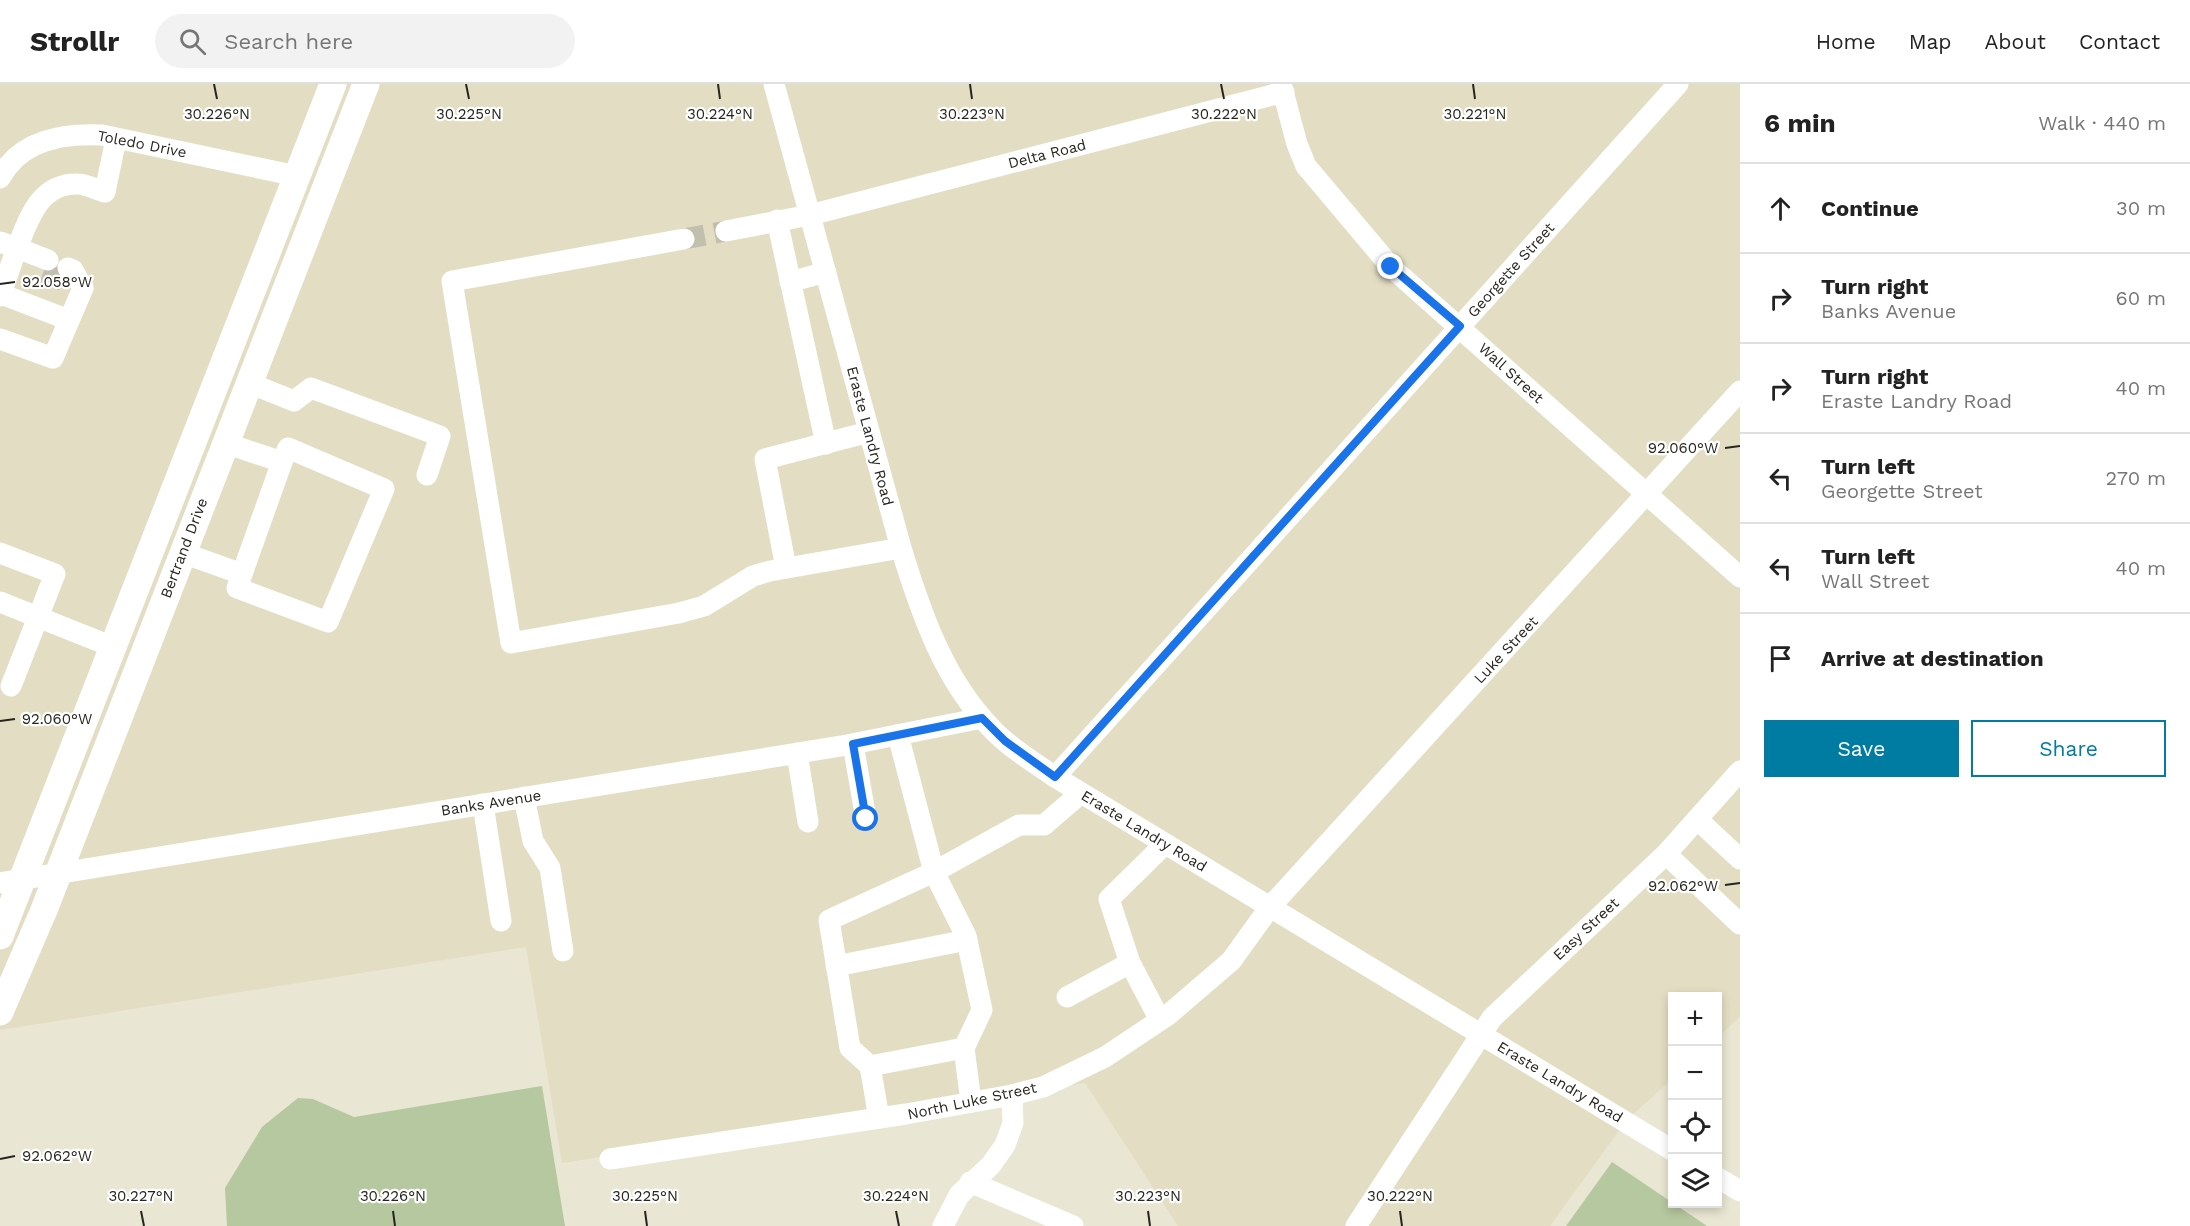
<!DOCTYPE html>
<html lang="en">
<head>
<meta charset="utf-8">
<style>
  :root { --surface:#fff; --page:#f2f2f2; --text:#222; --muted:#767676; --line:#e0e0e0; --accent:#007ca3 }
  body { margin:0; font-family:"Work Sans",sans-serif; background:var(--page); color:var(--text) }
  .controls { position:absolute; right:18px; bottom:18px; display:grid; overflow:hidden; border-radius:0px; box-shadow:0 3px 9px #0003 }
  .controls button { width:54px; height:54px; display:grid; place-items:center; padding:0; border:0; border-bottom:2px solid var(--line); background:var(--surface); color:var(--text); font:30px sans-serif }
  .stop { position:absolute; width:18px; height:18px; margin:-14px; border:4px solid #1a73e8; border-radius:50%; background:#fff }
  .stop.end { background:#1a73e8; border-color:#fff; box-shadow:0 2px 6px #0008 }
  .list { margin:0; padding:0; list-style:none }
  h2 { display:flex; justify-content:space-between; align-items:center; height:78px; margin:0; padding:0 24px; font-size:26px }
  h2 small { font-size:20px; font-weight:400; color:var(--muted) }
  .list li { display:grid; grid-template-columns:39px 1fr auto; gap:18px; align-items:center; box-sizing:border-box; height:90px; padding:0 24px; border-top:2px solid var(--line) }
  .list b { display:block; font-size:22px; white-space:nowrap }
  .list p { margin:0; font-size:20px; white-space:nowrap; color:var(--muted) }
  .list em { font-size:20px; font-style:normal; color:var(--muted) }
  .actions { display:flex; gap:12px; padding:18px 24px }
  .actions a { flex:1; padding:14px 0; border:2px solid var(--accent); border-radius:0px; text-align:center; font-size:21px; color:var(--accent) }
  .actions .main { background:var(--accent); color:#fff }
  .icon { flex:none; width:33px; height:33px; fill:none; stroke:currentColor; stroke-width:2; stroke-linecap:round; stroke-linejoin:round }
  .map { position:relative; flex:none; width:1740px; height:1142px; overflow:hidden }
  header { display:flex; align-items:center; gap:36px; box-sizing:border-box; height:84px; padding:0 30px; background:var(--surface); border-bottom:2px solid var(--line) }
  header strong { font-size:28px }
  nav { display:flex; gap:33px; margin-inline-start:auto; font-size:21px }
  .search { width:420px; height:54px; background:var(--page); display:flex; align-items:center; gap:15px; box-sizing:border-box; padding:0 21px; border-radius:33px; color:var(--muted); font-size:22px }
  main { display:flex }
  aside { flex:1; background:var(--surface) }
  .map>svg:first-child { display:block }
  .built { fill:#e3dec3 }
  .green { fill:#b6c89f }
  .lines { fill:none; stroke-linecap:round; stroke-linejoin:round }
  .minor-tunnel { stroke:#c2bfaf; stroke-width:21; stroke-dasharray:21 10; stroke-linecap:butt }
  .minor { stroke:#fff; stroke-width:21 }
  .major { stroke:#fff; stroke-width:27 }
  .route { stroke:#1a73e8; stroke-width:8 }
  .ticks { fill:none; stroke:#26251e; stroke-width:2 }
  .labels { text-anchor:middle; stroke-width:4.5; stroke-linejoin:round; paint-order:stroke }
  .street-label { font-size:15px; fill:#26251e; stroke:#fff }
  .ticks-label { font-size:15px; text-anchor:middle; fill:#26251e; stroke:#fff; stroke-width:4.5; stroke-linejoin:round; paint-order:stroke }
</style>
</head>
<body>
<header>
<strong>Strollr</strong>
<div class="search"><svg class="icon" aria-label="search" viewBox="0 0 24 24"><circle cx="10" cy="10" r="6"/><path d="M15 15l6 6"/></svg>Search here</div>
<nav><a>Home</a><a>Map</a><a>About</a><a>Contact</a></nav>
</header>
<main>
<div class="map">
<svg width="1740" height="1142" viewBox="0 0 1740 1142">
  <rect width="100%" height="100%" fill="#e9e6d3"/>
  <polygon class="built" points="0,0 1740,0 1740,933 1718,953 1718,912 1672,912 1672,995 1626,1037 1550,1142 1178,1142 1085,999 562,1079 526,863 0,946"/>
  <g class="green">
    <polygon points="542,1002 565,1142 227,1142 225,1104 262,1043 298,1014 313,1015 354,1033"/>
    <polygon points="1612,1078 1707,1142 1566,1142"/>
  </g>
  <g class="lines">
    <g class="minor-tunnel">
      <polyline points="684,155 726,147"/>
      <polyline points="43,189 67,198"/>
    </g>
    <g class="minor">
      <path d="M774,0L901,464C921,529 944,597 993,646C1011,665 1034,678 1055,693L1672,1066"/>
      <polyline points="1281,0 1297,60 1306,82 1391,183 1740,493"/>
      <path d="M0,94C20,56 64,49 102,51L297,92"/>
      <polyline points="777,136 826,360"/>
      <polyline points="726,147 810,131 1284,8"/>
      <polyline points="684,155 452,197 511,559 679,529 704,522 753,492 770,487 901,464"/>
      <polyline points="0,158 17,164 0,212"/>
      <path d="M48,176L17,164C29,135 39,99 78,100C86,100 97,106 105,108L116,55"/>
      <polyline points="68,184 73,186 83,204"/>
      <polyline points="790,198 826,188"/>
      <polyline points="1,210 69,236"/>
      <polyline points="0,255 53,274 83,204"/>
      <polyline points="249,299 294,317 311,304 440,352 427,391"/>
      <polyline points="0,469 55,490 11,602"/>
      <polyline points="183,469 242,490 282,378 225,359"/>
      <polyline points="786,484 765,375 869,348"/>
      <polyline points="242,490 237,504 328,538 384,405 288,364 282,378"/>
      <polyline points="0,518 113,563"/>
      <polyline points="898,651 934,788 1019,741 1044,741 1081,709"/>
      <polyline points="853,660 866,735"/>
      <polyline points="797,669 808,738"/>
      <polyline points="1055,693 1678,0"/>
      <polyline points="524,713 533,757 550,784 563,867"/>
      <polyline points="483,720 501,837"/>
      <polyline points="1697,735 1740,775"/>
      <polyline points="1666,770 1740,840"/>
      <polyline points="0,799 847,661 982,634"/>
      <polyline points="836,882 967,856"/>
      <polyline points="1067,913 1130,879"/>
      <polyline points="1160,936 1130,879 1109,815 1165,760"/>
      <polyline points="870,982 964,964 971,1018"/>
      <polyline points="879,1034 870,982 850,964 829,836 934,788 966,852 982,926 964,964"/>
      <polyline points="610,1075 906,1030 1012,1011 1043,1003 1105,973 1168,931 1231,877 1270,823 1740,307"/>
      <polyline points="1718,1094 1740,1107"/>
      <polyline points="970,1098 1073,1142"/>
      <polyline points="943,1142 959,1111 991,1081 1005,1061 1013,1039 1012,1011"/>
      <polyline points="1356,1142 1492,934 1666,770 1740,687"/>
    </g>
    <g class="major">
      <polyline points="0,852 333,0"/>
      <polyline points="0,928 44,826 366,0"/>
    </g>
  </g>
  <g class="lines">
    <polyline class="route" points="866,735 853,660 982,634 1005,657 1055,693 1460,242 1391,183"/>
  </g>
  <path class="ticks" d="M214,0L217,15M466,0L469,15M718,0L720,15M970,0L972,15M1221,0L1224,15M1473,0L1475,15M0,200L15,198M1725,364L1740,362M0,637L15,635M1725,801L1740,799M0,1075L15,1072M141,1127L144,1142M393,1127L395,1142M645,1127L647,1142M896,1127L899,1142M1148,1127L1150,1142M1400,1127L1402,1142"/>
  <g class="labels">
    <g class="street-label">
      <text transform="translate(142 60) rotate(11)" y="5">Toledo Drive</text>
      <text transform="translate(1047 70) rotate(-14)" y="5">Delta Road</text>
      <text transform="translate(1511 186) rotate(-48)" y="5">Georgette Street</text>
      <text transform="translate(1511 289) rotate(42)" y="5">Wall Street</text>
      <text transform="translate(870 352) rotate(75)" y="5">Eraste Landry Road</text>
      <text transform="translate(184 464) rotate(-69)" y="5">Bertrand Drive</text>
      <text transform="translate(1506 566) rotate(-47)" y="5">Luke Street</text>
      <text transform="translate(491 719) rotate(-9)" y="5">Banks Avenue</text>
      <text transform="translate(1144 747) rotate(31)" y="5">Eraste Landry Road</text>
      <text transform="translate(1586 845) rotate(-43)" y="5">Easy Street</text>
      <text transform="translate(1560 998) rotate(31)" y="5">Eraste Landry Road</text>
      <text transform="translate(972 1017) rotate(-12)" y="5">North Luke Street</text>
    </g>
  </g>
  <g class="ticks-label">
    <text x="217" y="35">30.226°N</text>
    <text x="469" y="35">30.225°N</text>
    <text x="720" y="35">30.224°N</text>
    <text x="972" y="35">30.223°N</text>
    <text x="1224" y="35">30.222°N</text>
    <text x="1475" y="35">30.221°N</text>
    <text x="57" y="203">92.058°W</text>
    <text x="1683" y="369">92.060°W</text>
    <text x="57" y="640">92.060°W</text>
    <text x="1683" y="807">92.062°W</text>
    <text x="57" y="1077">92.062°W</text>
    <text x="141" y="1117">30.227°N</text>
    <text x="393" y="1117">30.226°N</text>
    <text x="645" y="1117">30.225°N</text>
    <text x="896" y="1117">30.224°N</text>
    <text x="1148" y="1117">30.223°N</text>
    <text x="1400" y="1117">30.222°N</text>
  </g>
</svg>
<div class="controls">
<button>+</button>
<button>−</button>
<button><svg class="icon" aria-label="locate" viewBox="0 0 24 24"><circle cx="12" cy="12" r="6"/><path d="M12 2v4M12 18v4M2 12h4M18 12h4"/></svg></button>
<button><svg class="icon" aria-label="layers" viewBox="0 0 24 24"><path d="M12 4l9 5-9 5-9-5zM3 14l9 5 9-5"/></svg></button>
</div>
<div class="stop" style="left:866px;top:735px"></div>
<div class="stop end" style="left:1391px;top:183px"></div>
</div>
<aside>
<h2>6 min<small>Walk · 440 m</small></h2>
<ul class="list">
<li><svg class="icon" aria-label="ahead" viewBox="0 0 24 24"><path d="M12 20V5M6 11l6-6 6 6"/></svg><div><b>Continue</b></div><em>30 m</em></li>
<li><svg class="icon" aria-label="right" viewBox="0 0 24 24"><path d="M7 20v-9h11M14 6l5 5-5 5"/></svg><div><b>Turn right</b><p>Banks Avenue</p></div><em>60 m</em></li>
<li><svg class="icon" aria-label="right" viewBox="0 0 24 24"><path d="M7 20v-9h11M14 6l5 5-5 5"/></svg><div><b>Turn right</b><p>Eraste Landry Road</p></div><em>40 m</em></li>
<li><svg class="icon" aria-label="left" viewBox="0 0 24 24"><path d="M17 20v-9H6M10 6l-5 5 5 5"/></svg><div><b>Turn left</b><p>Georgette Street</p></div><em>270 m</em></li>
<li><svg class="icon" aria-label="left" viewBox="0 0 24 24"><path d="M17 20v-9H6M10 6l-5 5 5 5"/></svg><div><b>Turn left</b><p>Wall Street</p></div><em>40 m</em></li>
<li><svg class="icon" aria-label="arrive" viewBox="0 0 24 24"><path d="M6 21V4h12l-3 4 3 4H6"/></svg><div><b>Arrive at destination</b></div></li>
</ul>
<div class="actions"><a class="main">Save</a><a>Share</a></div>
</aside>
</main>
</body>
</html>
